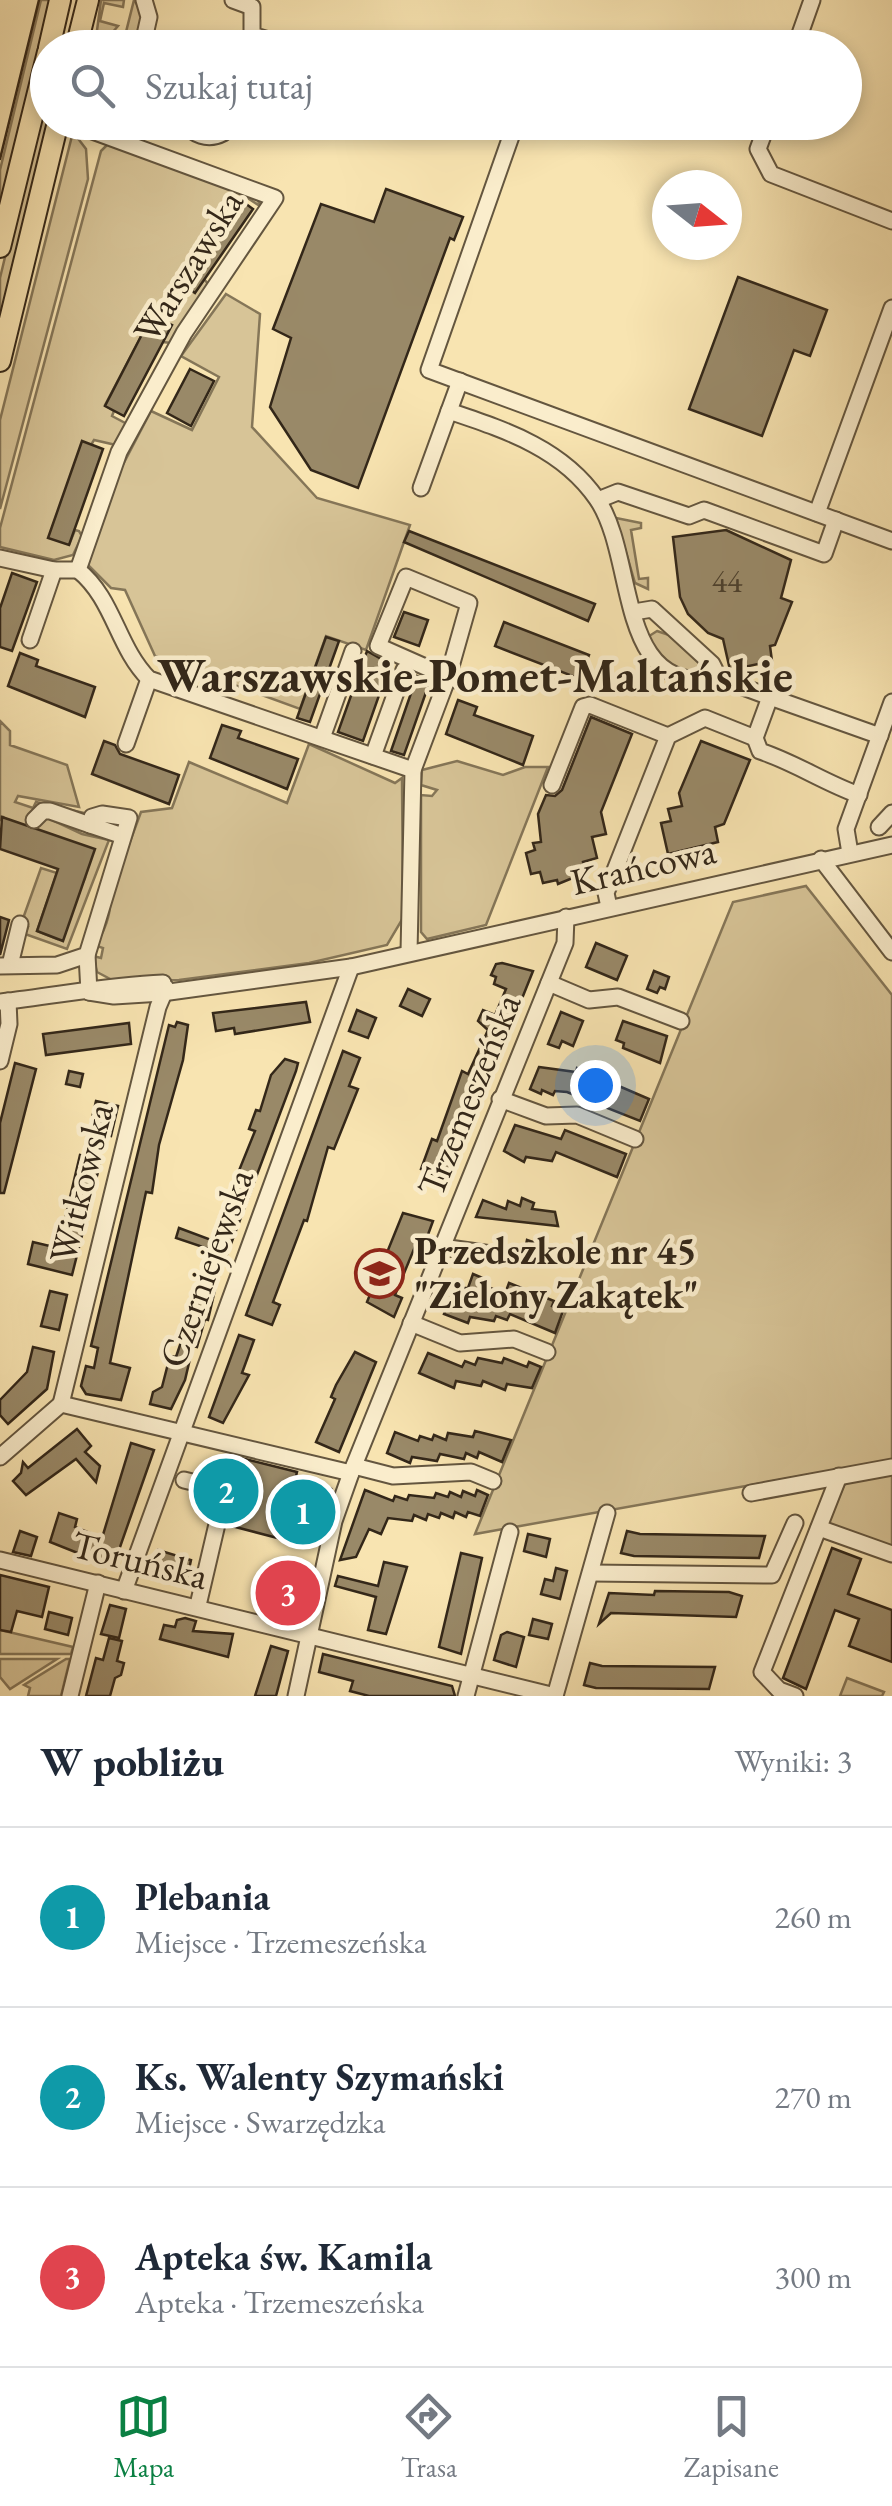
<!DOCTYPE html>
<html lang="pl">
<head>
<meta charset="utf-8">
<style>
  :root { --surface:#fff; --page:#f2f2f3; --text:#1f2937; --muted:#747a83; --line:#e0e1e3; --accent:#0b8043 }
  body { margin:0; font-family:"EB Garamond",serif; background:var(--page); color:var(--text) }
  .compass { position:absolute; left:652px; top:170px; width:90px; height:90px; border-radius:50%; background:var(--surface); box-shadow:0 5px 15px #0003; rotate:107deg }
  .you { position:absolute; left:595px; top:1085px; width:35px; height:35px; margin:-25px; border:8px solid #fff; border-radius:50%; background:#1a73e8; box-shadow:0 0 0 15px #1a73e833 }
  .badge { display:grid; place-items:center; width:65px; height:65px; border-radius:50%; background:var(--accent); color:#fff; font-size:32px; font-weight:700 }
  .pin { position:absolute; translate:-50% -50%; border:5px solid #fff; box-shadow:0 2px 10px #0006 }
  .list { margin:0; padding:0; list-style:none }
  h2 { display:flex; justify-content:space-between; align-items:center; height:130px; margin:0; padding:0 40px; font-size:42px }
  h2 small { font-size:32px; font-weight:400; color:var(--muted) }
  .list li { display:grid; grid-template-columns:65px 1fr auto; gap:30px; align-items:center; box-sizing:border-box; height:180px; padding:0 40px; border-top:2px solid var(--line) }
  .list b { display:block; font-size:38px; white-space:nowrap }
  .list p { margin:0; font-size:32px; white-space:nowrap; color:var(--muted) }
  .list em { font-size:32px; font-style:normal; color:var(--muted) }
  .icon { flex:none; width:55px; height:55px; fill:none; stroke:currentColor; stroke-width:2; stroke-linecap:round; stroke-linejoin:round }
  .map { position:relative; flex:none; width:892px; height:1696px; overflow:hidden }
  .search { position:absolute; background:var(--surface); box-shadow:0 5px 15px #0003; left:30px; right:30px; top:30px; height:110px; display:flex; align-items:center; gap:25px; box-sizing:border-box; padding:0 35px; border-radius:55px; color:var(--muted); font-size:38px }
  .sheet { height:670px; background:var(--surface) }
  nav { display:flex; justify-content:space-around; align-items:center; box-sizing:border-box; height:140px; border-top:2px solid var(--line); background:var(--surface); font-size:28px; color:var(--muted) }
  nav a { display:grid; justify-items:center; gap:5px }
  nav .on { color:var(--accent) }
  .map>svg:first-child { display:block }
  .green { fill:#d7c497; stroke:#857658; stroke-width:2.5 }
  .building { fill:#998968; stroke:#332719; stroke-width:2.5 }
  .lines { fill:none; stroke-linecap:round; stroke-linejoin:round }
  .minor-casing { stroke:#64563f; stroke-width:19 }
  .major-casing { stroke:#332719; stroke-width:24 }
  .minor { stroke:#faedcc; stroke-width:15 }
  .major { stroke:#f8e4b1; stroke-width:20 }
  .tram { stroke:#332719; stroke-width:2.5 }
  .labels { text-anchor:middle; stroke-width:9; stroke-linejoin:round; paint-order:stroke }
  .number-label { font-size:32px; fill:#4c402d }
  .street-label { font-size:38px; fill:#332719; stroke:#faedcc }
  .poi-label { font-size:38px; font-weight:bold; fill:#332719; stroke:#faedcc; text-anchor:start }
  .district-label { font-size:48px; font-weight:bold; fill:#332719; stroke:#faedcc }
</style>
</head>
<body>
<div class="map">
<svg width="892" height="1696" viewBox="0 0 892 1696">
  <rect width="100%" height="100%" fill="#f8e4b1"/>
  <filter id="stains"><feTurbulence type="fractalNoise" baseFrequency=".002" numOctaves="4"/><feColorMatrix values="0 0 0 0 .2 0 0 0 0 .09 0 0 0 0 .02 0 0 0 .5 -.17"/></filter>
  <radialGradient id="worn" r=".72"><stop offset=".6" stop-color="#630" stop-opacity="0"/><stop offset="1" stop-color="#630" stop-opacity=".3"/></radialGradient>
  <g class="green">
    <polygon points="41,0 53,0 0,217 0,170"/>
    <polygon points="101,0 124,0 123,7 104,3 100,21 118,26 112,33 96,38"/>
    <polygon points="134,0 143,13 136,47 122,48"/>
    <polygon points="47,82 48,122 51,123 0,334 0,278"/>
    <polygon points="73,132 86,149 88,179 0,509 0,420"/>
    <polygon points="108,144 258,200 260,206 246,197 243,201 235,197 177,280 194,292 204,279 209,285 171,343 163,342 152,316 105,405 114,411 112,416 127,424 116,445 94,440 91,445 69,545 75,530 79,531 82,536 73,555 54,560 0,547 0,528 101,151"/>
    <polygon points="226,294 260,314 252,427 317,498 410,525 366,650 326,636 300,709 155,656 125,590 111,588 87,564 116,478 151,411 192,430 219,377 181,356"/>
    <polygon points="616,518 641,523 641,528 631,530 639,579 648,578 648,589 635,583"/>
    <path d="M657,631L669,635L703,666L701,671C676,675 660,657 646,638Z"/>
    <polygon points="0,721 10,731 10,745 67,765 79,807 18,796 15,802 33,808 36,802 84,813 40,805 28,818 48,818 82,834 109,840 67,949 25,934 28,927 21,924 41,868 57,873 37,931 57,939 85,878 3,817 0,820"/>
    <path d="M309,744L395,783L402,778L403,918L387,945L309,963L179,980L114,981L97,972L93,956L101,958L103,948L94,945C103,936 113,911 109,898L141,812L172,808L189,762L287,803Z"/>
    <polygon points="457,761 503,775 525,767 548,767 486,925 427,939 421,932 421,795 432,796 437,790 421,785 422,770"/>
    <polygon points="806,886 892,995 892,1460 475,1534 733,902"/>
    <polygon points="892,1474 892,1547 827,1525 845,1483"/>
    <polygon points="0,1630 73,1647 71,1654 0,1654"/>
    <polygon points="0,1659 57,1659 10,1689 0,1677"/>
    <polygon points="66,1659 70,1659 61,1696 28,1696 30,1688 24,1685"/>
    <polygon points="847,1678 884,1692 882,1696 840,1696"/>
  </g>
  <g class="building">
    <polygon points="386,189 463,217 454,240 450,238 358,488 311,470 270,407 291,338 273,329 321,204 374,222"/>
    <polygon points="235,196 253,209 195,293 177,280"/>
    <polygon points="738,277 827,310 810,356 794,350 762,436 689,409"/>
    <polygon points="152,315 172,325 124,416 105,406"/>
    <polygon points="190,369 214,381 191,426 167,413"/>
    <polygon points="82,441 103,449 69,545 48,538"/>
    <polygon points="726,530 791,560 781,598 792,602 775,645 770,646 772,661 730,670 723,639 708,633 688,614 680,597 673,537"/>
    <polygon points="409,531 595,604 588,621 404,542"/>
    <polygon points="12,573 37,582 12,651 0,647 0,608"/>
    <polygon points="404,612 428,620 419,646 394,637"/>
    <polygon points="504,622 589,655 580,679 495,646"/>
    <polygon points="326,637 339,641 310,722 297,718"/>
    <polygon points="367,651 390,664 363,741 338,732"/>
    <polygon points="20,653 38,660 36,666 95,687 85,717 8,686"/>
    <polygon points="417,676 430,681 404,755 391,751"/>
    <polygon points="458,700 477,707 474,715 533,736 523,765 446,734"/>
    <polygon points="591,717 632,734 601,812 606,834 592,837 597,858 583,862 585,873 558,884 557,880 543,883 540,872 531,874 526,853 535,850 533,843 541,842 538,814 546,795 555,796 562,790"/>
    <polygon points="222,725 241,731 238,738 298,759 287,789 210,758"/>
    <polygon points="104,741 115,745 120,754 179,775 169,804 92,774"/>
    <polygon points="701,741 750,760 724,824 715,827 718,842 668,854 661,823 671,821 668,809 682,806 679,793"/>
    <polygon points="2,817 95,849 63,941 37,931 58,869 0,849"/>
    <polygon points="0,917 9,920 0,955"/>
    <polygon points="596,943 627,956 617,980 586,967"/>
    <polygon points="502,963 533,971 449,1181 421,1169 432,1139 437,1141 462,1071 468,1074 488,1030 478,1021 483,1010 495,1015 506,989 494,984 496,977 491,975 496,964"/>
    <polygon points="654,971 669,977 665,989 660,987 657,993 647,989"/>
    <polygon points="408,989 430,999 422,1016 400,1006"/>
    <polygon points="306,1002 310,1022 235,1034 234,1028 216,1031 213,1013"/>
    <polygon points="357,1010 376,1018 368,1038 349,1031"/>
    <polygon points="561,1012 583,1021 573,1046 562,1041 559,1048 548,1044"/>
    <polygon points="623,1021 667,1036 660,1063 623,1048 624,1043 616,1040"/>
    <polygon points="177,1022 188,1025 183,1060 159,1145 152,1193 146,1192 110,1363 130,1368 121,1400 86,1394 81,1386 86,1366 94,1368 98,1348 91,1346 106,1283 169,1025 175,1027"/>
    <polygon points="129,1023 131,1044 46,1055 43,1034"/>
    <polygon points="343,1051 360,1058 349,1086 358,1089 334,1149 328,1147 307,1221 304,1220 273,1302 280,1305 272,1325 246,1315"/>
    <polygon points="285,1059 298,1063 296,1071 217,1281 208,1320 205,1319 197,1347 193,1346 185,1380 171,1409 150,1404 153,1392 162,1387 170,1356 176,1357 212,1250 176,1238 179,1228 211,1240 255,1131 249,1129 256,1110 260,1111 271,1075"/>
    <polygon points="15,1063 36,1069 4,1193 0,1193 0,1123"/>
    <polygon points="539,1067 576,1072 577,1068 649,1099 640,1121 567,1092 555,1091 553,1095 542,1090 541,1094 530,1089"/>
    <polygon points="69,1071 83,1074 80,1087 66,1084"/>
    <polygon points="96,1101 118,1106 111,1136 89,1131"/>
    <polygon points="515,1125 561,1139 565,1130 626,1154 617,1177 556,1152 552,1161 526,1157 524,1162 504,1151"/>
    <polygon points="80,1155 101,1160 72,1275 28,1264 33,1242 58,1248"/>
    <polygon points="522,1198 534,1203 532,1209 555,1212 558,1226 476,1217 483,1200 506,1209 508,1201 520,1206"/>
    <polygon points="403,1213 433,1221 426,1240 419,1237 395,1295 402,1298 394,1317 367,1302"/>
    <polygon points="527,1240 542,1245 534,1264 523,1259"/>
    <polygon points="473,1274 485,1279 483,1285 505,1294 509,1283 554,1301 552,1306 563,1311 555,1333 510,1314 507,1320 496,1316 494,1321 470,1317 468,1323 444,1314 454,1288 468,1288"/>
    <polygon points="50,1291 67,1295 59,1330 41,1326"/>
    <polygon points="239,1335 254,1340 242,1373 249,1375 223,1423 209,1417"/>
    <polygon points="33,1347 54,1352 47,1389 8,1424 0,1415 0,1400 27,1372"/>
    <polygon points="355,1352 376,1362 339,1452 316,1442 335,1399 331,1397 336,1385"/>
    <polygon points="428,1353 462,1367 465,1361 475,1365 478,1358 502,1363 504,1358 527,1367 529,1362 541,1367 532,1388 507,1384 505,1390 483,1381 481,1386 456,1381 454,1388 419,1373"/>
    <polygon points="77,1429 91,1446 85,1452 100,1466 96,1482 76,1459 26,1495 13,1481 21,1473 23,1462 28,1468"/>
    <polygon points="475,1431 511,1440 502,1462 479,1452 477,1458 466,1453 464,1459 440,1454 437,1461 412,1457 410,1463 387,1453 395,1432 418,1441 420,1436 432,1440 434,1435 446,1440 448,1433 473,1437"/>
    <polygon points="131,1443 154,1450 113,1567 50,1542 59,1513 77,1519 75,1527 102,1538"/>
    <polygon points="241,1458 297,1472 295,1480 331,1489 314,1536 283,1528 281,1539 228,1525 236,1492 229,1480 233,1466 239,1467"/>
    <polygon points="365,1490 393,1501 395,1496 407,1500 409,1495 434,1498 436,1493 448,1497 450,1492 461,1497 463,1491 475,1496 477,1490 488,1495 480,1516 468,1512 466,1517 455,1512 453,1518 441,1513 439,1518 428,1514 426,1520 414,1515 412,1521 388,1518 381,1534 369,1529 356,1557 340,1560"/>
    <polygon points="20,1531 37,1537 31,1556 13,1552"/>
    <polygon points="627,1531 640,1534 765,1536 759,1558 634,1556 621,1553"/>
    <polygon points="528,1534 550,1539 546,1557 524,1551"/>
    <polygon points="832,1548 861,1559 848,1594 892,1610 892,1662 849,1646 859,1619 835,1610 806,1689 783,1678"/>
    <polygon points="158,1550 191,1560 186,1583 150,1574"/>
    <polygon points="461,1553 482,1558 461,1654 439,1647"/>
    <polygon points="384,1562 407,1567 386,1634 368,1630 376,1597 335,1586 338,1576 378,1586"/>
    <polygon points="556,1568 567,1571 560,1599 541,1594 545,1579 553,1581"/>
    <polygon points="0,1575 49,1587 42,1617 17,1611 11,1632 0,1630"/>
    <polygon points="289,1580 306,1584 301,1607 273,1600 279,1582 288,1584"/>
    <polygon points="655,1591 729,1592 742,1596 736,1617 611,1613 599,1624 609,1593 654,1595"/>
    <polygon points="110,1605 126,1609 119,1638 101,1634"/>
    <polygon points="49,1612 72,1618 68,1635 45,1629"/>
    <polygon points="185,1618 196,1621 193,1631 233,1634 228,1657 160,1639 164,1625 175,1627 177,1620"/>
    <polygon points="533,1619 552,1624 548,1639 529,1635"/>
    <polygon points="507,1632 524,1637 516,1667 494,1660 501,1635"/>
    <polygon points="109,1638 122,1641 117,1661 124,1663 121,1675 115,1678 110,1696 86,1696 96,1658 103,1660"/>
    <polygon points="271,1646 288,1651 276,1696 255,1696"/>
    <polygon points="323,1654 452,1686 455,1696 369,1696 350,1691 353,1681 319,1672"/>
    <polygon points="590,1663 602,1666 715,1667 709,1689 596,1688 584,1685"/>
  </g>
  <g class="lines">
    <defs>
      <g id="minor">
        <polyline points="233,0 252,7 252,35 296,48"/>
        <polyline points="142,48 149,17 144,0"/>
        <polyline points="795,48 812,0"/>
        <polyline points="68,122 275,198 184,333 119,452 78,570"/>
        <path d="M183,122C193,135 208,141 223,133L228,122"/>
        <polyline points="516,122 429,370 892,541"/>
        <polyline points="768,122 758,149 771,174 892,221"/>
        <path d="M460,381L449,411C505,430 562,448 597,499C638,559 614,697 719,678"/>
        <polyline points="421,488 449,411"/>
        <polyline points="598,500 618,492 689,516 704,510 824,554 836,520"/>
        <polyline points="817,513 892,308"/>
        <polyline points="0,558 54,570 78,570"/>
        <path d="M78,570C114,599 117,647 149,679L413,770L409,952"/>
        <polygon points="406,577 469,603 448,677 378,646"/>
        <polyline points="634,612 652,609 712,664 719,678 770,697"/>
        <polyline points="30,640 54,570"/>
        <polyline points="322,738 353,651"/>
        <path d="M755,738L760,751C796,763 823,782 859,795"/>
        <polyline points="126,744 149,679"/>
        <polyline points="373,756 404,670"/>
        <polyline points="413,770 448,677 471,685"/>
        <polyline points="552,785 583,707 590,705 668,736"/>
        <polyline points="34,820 43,811 50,811 90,825"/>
        <polyline points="879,827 892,813"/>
        <polyline points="850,853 846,829 892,702"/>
        <polyline points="821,859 892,952"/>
        <polyline points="609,907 606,893 668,736 705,718 755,738 770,697 880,736"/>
        <polyline points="87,955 89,992"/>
        <polyline points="10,965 20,924"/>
        <polyline points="0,966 57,965 87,955 129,818 102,814 92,817 90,825 123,836"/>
        <polyline points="549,983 589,1000 618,997 681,1021"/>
        <polyline points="89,992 114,996 162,993 351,967 892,845"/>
        <path d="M0,1002C55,996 108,985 163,983"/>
        <polyline points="0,1061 9,1024 8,1001"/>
        <polyline points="500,1099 546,1116 577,1115 635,1139"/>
        <polyline points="442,1247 512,1257"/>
        <polyline points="411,1323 460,1343 514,1339 547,1352"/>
        <polyline points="61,1404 158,1007 166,988"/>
        <polyline points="0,1457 61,1404 351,1473"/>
        <polyline points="354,1466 393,1476 471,1472 493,1481"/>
        <polyline points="184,1480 225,1490 199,1601"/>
        <polyline points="751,1493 892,1467"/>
        <polyline points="819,1528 892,1554"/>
        <polyline points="0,1560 555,1696"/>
        <polyline points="591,1573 772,1575 795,1523"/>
        <polyline points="124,1591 351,967"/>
        <polyline points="70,1696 98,1583"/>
        <polyline points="296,1696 334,1521 351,1473 565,943 566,917"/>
        <polyline points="466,1696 510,1532"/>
        <polyline points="555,1696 607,1513"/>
        <polyline points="795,1696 779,1690 762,1672 839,1476"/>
      </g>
      <g id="major">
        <polyline points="49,48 60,0"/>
        <polyline points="76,48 88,0"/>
        <polyline points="0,247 48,52"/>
        <polyline points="0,361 58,122"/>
      </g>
    </defs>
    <use href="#minor" class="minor-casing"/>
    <use href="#major" class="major-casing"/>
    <use href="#minor" class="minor"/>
    <use href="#major" class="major"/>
    <polyline class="tram" points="0,159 39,0"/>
  </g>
  <defs>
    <symbol id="school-ring" viewBox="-11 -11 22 22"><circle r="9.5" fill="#faedcc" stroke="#8f2418" stroke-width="1.5"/><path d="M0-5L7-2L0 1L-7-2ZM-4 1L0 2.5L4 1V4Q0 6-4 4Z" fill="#8f2418"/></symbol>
  </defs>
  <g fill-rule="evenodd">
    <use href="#school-ring" x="352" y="1246" width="55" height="55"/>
  </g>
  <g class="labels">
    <g class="number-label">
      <text x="727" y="592">44</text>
    </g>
    <g class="street-label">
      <text transform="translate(188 266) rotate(-58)" y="13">Warszawska</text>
      <text transform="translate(643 866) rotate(-13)" y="13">Krańcowa</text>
      <text transform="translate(469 1095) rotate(-68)" y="13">Trzemeszeńska</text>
      <text transform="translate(81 1183) rotate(-76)" y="13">Witkowska</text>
      <text transform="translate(206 1268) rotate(-70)" y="13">Czerniejewska</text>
      <text transform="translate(140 1560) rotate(14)" y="13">Toruńska</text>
    </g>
    <g class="poi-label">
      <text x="414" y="1264">Przedszkole nr 45<tspan x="414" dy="44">"Zielony Zakątek"</tspan></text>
    </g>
    <g class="district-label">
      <text x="475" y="692">Warszawskie-Pomet-Maltańskie</text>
    </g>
  </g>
  <rect width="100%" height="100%" filter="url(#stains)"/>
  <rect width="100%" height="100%" fill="url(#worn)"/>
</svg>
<svg class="compass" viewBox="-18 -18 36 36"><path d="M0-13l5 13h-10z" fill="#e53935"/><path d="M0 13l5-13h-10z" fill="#747a83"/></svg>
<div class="you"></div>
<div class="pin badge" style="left:303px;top:1512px;background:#0f9aa8">1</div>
<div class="pin badge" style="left:226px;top:1491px;background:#0f9aa8">2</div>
<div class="pin badge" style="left:288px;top:1593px;background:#e0444e">3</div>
<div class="search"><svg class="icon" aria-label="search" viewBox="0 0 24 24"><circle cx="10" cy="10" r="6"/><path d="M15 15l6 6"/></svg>Szukaj tutaj</div>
</div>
<section class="sheet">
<h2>W pobliżu<small>Wyniki: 3</small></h2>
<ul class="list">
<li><span class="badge" style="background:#0f9aa8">1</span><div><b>Plebania</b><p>Miejsce · Trzemeszeńska</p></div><em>260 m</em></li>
<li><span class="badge" style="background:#0f9aa8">2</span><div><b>Ks. Walenty Szymański</b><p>Miejsce · Swarzędzka</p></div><em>270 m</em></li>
<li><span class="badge" style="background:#e0444e">3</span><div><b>Apteka św. Kamila</b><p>Apteka · Trzemeszeńska</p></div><em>300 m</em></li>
</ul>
</section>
<nav>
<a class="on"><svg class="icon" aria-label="map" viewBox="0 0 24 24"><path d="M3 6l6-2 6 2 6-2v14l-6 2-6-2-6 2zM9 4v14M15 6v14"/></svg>Mapa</a>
<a><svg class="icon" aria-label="directions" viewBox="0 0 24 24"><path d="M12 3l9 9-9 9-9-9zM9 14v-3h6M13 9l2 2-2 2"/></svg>Trasa</a>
<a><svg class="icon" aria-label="saved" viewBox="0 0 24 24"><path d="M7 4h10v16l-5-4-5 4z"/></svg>Zapisane</a>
</nav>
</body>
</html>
